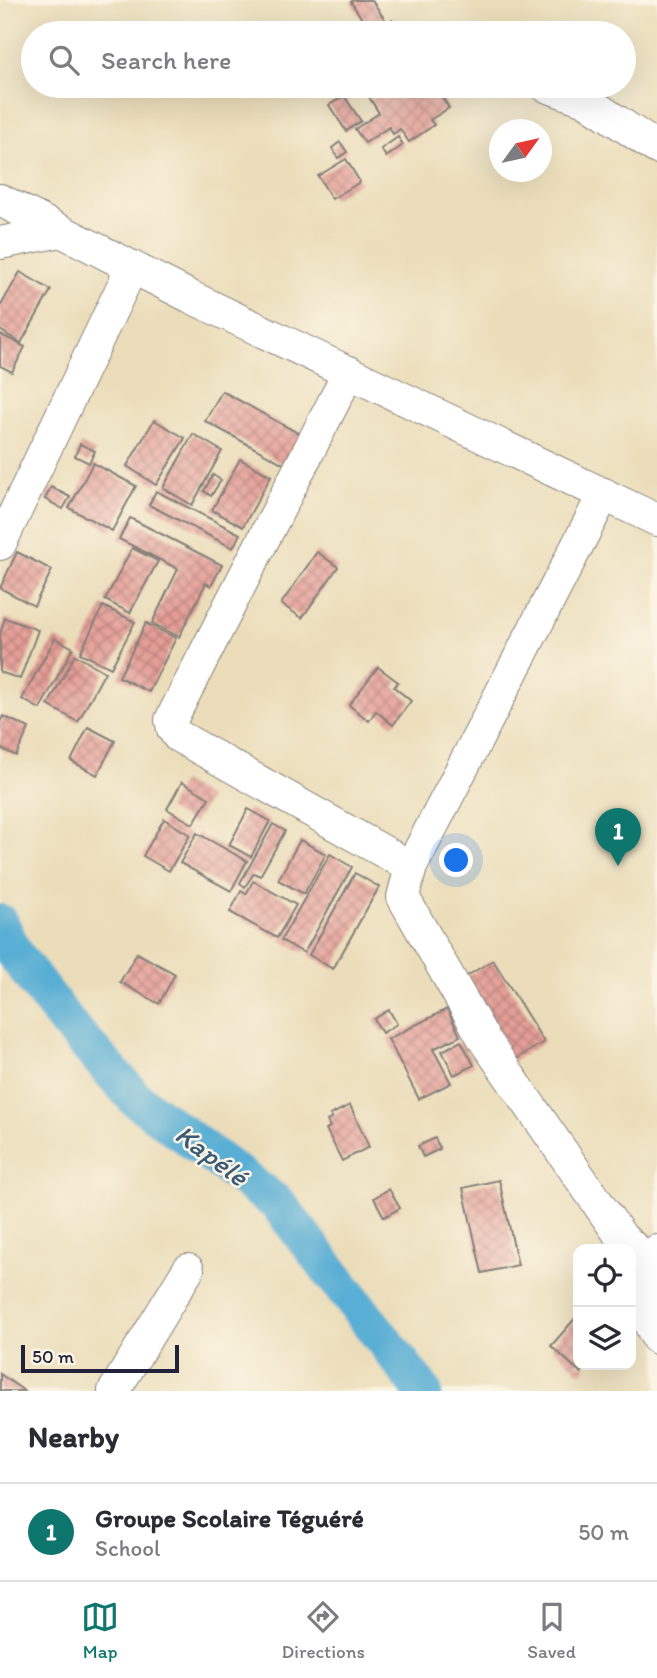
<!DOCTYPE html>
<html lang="en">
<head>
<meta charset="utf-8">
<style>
  :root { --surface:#fff; --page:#f7f7f7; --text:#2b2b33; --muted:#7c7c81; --line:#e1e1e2; --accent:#0f766e }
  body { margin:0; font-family:Itim,sans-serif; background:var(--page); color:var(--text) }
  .controls { position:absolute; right:21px; bottom:21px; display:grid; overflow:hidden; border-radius:14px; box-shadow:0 7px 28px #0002 }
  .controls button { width:63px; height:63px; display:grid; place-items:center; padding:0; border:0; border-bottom:2px solid var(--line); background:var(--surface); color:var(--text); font:35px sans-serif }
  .compass { position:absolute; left:489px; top:119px; width:63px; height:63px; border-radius:50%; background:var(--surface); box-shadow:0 7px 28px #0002; rotate:57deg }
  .scale { position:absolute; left:21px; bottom:18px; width:158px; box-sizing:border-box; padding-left:7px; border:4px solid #22223b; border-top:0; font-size:19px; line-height:24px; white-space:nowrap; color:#22223b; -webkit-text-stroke:5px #fcf5e5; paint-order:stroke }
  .you { position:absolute; left:457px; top:861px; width:24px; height:24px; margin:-18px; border:5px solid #fff; border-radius:50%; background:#1a73e8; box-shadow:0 0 0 10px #1a73e833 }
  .badge { display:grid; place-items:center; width:46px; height:46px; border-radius:50%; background:var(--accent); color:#fff; font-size:23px; font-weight:700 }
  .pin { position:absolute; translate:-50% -58px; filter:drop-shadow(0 2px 4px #0008) }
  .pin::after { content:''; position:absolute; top:37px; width:24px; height:21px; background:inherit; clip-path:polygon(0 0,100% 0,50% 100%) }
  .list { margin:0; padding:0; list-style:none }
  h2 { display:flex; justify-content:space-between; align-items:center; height:91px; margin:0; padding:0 28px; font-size:30px }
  h2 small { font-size:23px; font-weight:400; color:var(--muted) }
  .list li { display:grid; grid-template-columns:46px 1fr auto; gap:21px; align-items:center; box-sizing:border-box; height:98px; padding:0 28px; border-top:2px solid var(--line) }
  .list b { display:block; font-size:26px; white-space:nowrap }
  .list p { margin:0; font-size:23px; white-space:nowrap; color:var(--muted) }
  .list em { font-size:23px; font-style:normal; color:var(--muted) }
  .icon { flex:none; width:38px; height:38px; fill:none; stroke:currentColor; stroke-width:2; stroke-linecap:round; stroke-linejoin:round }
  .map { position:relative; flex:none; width:657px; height:1391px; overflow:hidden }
  .search { position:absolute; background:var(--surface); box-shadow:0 7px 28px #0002; left:21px; right:21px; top:21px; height:77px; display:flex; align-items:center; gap:18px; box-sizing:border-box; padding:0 24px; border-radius:38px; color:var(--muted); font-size:26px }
  .sheet { height:189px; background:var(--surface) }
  nav { display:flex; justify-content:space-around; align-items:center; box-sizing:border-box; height:98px; border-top:2px solid var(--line); background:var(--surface); font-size:19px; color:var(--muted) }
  nav a { display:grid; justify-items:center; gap:4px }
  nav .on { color:var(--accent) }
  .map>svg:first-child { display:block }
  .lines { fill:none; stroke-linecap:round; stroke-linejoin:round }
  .river { stroke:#58aed4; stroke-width:38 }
  .building { fill:url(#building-cross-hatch) }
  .minor-casing { stroke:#86807a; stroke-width:34 }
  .minor { stroke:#fff; stroke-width:32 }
  .labels { text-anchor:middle; stroke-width:5; stroke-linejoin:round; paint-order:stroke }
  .water-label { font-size:28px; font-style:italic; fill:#385a78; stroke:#fcf5e5 }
</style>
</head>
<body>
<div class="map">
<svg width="657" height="1391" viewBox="0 0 657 1391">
  <defs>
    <pattern id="building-cross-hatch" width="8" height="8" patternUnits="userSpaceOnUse" patternTransform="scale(1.75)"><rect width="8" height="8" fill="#e59f97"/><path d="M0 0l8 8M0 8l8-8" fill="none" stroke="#b9817c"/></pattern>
  </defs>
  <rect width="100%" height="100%" fill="#fcf5e5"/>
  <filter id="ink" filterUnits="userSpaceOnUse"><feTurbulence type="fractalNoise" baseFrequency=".0143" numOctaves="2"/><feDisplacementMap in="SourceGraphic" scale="14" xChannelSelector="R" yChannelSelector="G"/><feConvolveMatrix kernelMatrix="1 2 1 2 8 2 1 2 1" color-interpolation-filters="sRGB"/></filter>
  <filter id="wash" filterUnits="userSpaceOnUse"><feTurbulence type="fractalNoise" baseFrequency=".00686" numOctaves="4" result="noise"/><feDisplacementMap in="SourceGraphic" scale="28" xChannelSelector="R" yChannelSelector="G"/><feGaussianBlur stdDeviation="1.57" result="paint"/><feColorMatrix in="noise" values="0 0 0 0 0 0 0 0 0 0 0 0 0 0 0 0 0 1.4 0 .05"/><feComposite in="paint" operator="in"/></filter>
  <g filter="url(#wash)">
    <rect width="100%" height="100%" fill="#ebddb9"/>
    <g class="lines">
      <polyline class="river" points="0,923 14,953 67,1023 136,1099 278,1204 423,1391"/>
    </g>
    <g id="blocks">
      <g class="building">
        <polygon points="353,0 372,0 387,23 392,20 401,33 371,33 351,2"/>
        <polygon points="362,86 435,86 449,108 430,120 434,125 409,142 400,129 393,134 389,127 365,143 355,129 379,113"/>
        <polygon points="344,96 361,121 346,131 329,105"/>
        <polygon points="398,137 403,145 386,157 381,149"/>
        <polygon points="340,142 347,152 338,158 332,148"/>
        <polygon points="346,159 360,182 332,199 318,176"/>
        <polygon points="20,272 51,290 21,343 0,330 0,307"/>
        <polygon points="0,334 25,347 12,372 0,366"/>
        <polygon points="222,391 307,438 291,468 205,421"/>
        <polygon points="154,420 185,438 156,485 127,466"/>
        <polygon points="193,434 222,451 192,505 163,488"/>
        <polygon points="80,444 95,451 89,463 75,456"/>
        <polygon points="240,459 271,476 243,527 212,510"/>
        <polygon points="93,463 136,486 112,531 69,508"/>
        <polygon points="213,475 221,480 211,496 204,491"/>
        <polygon points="51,487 70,497 63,509 45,499"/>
        <polygon points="156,491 240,534 233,548 149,505"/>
        <polygon points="130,518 222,565 211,586 206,583 179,637 152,623 178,569 119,539"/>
        <polygon points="132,548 158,561 130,613 105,600"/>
        <polygon points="17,552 52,570 34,606 0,588"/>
        <polygon points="317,552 338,567 302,618 281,604"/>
        <polygon points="103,606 135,622 111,668 80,653"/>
        <polygon points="5,618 38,630 20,679 0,672 0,634"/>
        <polygon points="146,623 176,638 149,692 119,677"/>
        <polygon points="55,638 73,648 40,709 22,699"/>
        <polygon points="75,655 105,672 78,722 48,705"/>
        <polygon points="378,667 398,682 394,687 411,701 393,725 376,711 369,721 349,705"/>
        <polygon points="3,716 29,728 16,756 0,748 0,722"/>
        <polygon points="88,727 115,741 97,775 71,761"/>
        <polygon points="182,782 209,798 193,824 167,809"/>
        <polygon points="248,809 270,821 251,857 229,845"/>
        <polygon points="164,819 190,835 169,871 143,856"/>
        <polygon points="273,824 285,831 260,876 254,873 245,887 240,883"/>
        <polygon points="197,833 247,861 231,891 180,863"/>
        <polygon points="300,840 326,854 304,894 278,880"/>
        <polygon points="330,854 352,867 304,953 281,940"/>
        <polygon points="355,873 379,887 333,969 309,955"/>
        <polygon points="253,881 296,905 277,938 230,912 241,891 246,894"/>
        <polygon points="137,953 175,974 159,1004 120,982"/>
        <polygon points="493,960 544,1042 513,1061 462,979"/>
        <polygon points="447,1009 460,1036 433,1049 451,1083 419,1099 388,1039"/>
        <polygon points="389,1010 397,1024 382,1033 374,1019"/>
        <polygon points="461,1041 474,1065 454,1075 442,1051"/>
        <polygon points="350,1105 369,1147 342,1161 326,1129 330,1127 327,1121 332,1118 330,1115"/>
        <polygon points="435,1138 440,1149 423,1157 418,1146"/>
        <polygon points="499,1180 518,1265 482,1273 463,1188"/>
        <polygon points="389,1189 400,1208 384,1217 374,1198"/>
        <polygon points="578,1315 578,1365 588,1365 581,1373 551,1346"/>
        <polygon points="0,1374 24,1391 0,1391"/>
      </g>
    </g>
  </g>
  <g filter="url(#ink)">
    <use href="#blocks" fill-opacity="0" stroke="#86807a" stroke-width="2"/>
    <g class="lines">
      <defs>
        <g id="minor">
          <polyline points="546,86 585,100 657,148"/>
          <polyline points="0,200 191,297 657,520"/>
          <polyline points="0,243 61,231"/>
          <polyline points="349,372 171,720 173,729 178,736 411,867"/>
          <polyline points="604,494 411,867 403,897 485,1041 622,1238 651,1263"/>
          <polyline points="0,544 132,267"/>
          <polyline points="657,1251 651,1263 649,1322 657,1338"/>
          <polyline points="114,1391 188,1270"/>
        </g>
      </defs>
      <use href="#minor" class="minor-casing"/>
      <use href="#minor" class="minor"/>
    </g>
  </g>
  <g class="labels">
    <g class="water-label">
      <text transform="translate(212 1155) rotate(37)" y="10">Kapélé</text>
    </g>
  </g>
</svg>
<div class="controls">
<button><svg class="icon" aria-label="locate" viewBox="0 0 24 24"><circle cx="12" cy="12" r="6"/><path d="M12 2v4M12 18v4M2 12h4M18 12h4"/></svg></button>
<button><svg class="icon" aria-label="layers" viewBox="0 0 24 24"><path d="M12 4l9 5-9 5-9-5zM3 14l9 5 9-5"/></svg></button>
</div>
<svg class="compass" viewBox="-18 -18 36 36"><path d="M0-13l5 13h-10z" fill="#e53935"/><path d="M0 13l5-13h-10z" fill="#7c7c81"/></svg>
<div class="scale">50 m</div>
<div class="you"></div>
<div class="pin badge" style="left:618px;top:866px">1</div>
<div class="search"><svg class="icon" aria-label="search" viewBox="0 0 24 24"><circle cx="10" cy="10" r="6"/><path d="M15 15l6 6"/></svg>Search here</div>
</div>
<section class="sheet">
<h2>Nearby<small></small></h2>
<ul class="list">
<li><span class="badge">1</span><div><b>Groupe Scolaire Téguéré</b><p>School</p></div><em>50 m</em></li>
</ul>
</section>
<nav>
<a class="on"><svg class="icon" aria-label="map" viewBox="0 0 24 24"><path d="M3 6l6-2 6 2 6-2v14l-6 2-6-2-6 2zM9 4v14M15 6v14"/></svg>Map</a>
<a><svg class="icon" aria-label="directions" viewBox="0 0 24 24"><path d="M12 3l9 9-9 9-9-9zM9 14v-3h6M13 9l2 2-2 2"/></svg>Directions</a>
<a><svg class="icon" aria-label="saved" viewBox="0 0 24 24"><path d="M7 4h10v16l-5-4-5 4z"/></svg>Saved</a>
</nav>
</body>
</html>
